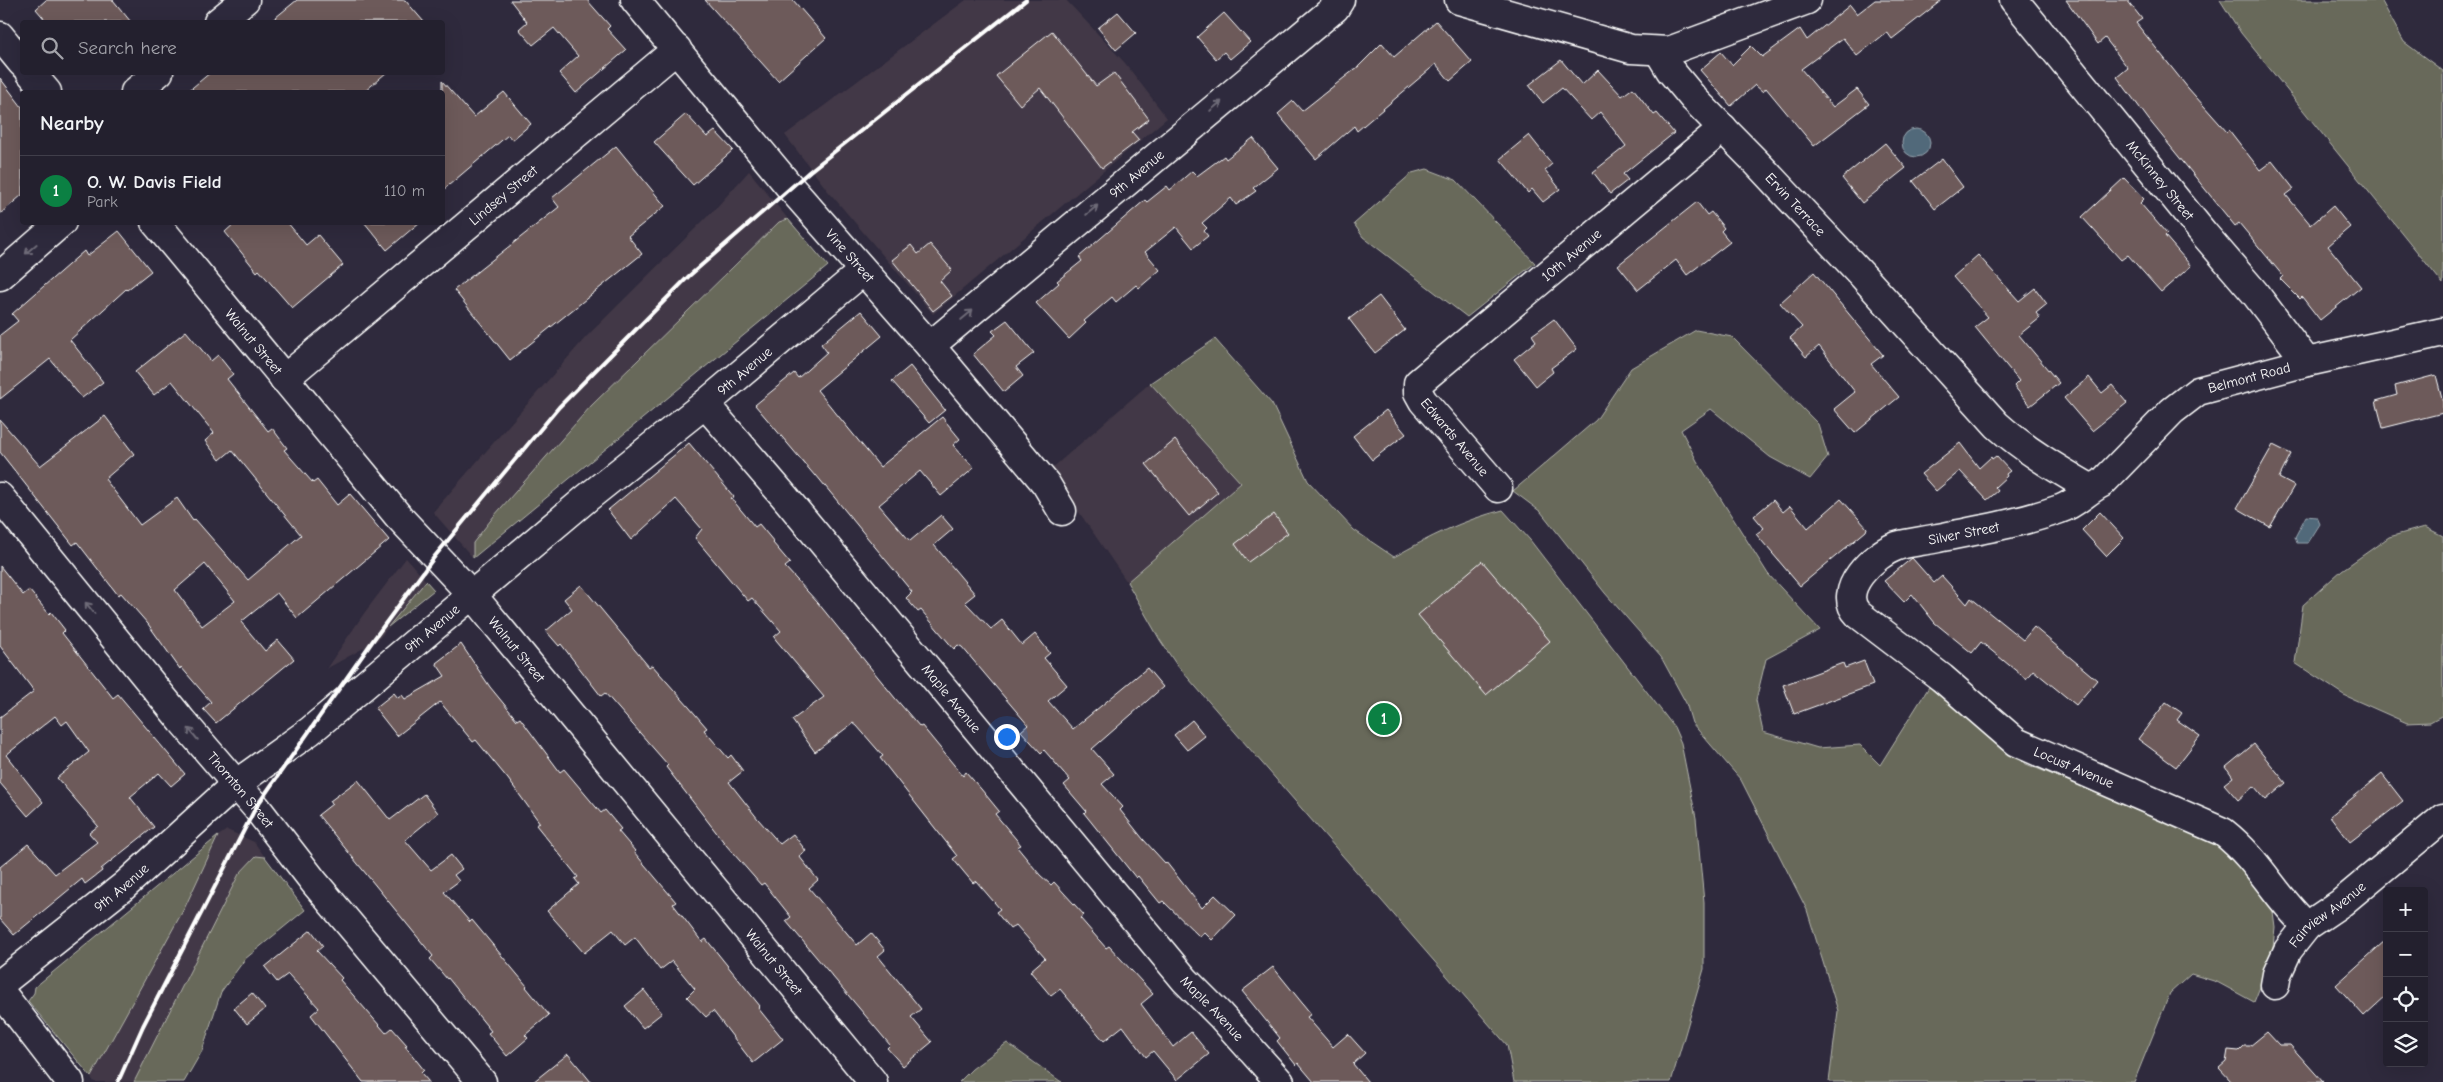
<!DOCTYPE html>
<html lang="en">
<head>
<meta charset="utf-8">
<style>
  :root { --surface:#23202e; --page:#2f2d3a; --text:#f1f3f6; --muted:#a3a3aa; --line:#403e4a; --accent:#0b8043 }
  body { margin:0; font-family:"Comic Neue",sans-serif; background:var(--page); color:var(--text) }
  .controls { position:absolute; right:15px; bottom:15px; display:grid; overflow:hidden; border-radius:5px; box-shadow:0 5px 20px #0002 }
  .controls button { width:45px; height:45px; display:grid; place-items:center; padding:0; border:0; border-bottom:1px solid var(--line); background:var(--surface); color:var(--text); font:25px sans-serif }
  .you { position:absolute; left:1006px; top:736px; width:18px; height:18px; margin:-12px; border:4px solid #fff; border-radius:50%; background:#1a73e8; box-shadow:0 0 0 8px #1a73e833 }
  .badge { display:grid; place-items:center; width:32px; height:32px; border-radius:50%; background:var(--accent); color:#fff; font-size:16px; font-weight:700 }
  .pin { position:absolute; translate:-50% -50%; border:2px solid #fff; box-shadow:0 1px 5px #0006 }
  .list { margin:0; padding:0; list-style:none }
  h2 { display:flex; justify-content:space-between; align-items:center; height:65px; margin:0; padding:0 20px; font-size:21px }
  h2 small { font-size:16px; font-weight:400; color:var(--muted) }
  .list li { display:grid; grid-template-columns:32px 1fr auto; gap:15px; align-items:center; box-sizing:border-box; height:70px; padding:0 20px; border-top:1px solid var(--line) }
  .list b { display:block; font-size:19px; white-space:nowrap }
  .list p { margin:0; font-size:16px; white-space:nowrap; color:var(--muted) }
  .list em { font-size:16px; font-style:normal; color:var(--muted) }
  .icon { flex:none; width:28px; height:28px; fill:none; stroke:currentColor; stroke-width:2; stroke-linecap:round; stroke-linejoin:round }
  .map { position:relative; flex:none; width:2443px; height:1082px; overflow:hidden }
  .search { position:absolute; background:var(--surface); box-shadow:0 5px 20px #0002; left:20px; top:20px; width:425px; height:55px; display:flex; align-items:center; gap:12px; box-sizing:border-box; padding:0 18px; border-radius:5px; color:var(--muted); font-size:19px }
  .panel { position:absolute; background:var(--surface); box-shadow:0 5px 20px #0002; left:20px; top:90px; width:425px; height:135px; border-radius:5px }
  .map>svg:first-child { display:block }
  .built { fill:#423846 }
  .green { fill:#67695a; stroke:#b3b4ac }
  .water { fill:#51697a; stroke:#97a5af }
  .building { fill:#6d5a5a; stroke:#fff; fill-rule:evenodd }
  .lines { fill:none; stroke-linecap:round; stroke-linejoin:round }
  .minor-casing { stroke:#fff; stroke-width:31 }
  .minor { stroke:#2f2a3d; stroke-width:28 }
  .rail { stroke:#fff; stroke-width:4 }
  .oneway { stroke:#6d6a77 }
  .labels { text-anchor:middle; stroke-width:5; stroke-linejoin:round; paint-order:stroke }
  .street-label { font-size:14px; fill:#fff; stroke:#2f2a3d }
</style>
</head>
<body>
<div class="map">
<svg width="2443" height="1082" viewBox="0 0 2443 1082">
  <rect width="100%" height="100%" fill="#2f2a3d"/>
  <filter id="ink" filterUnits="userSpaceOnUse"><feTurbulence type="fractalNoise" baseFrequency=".02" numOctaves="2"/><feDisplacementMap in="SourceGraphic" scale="10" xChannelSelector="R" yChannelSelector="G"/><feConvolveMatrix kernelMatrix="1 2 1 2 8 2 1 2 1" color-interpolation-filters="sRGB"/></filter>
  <g filter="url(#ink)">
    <g class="built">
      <polygon points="966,0 1066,0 1125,63 1167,118 933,314 828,191 785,135"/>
      <polygon points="749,171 788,219 779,222 738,261 591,406 494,516 473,543 473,558 433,512 586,337 716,208"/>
      <polygon points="1150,383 1241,483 1127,582 1050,470"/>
      <polygon points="406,558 426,581 378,640 326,669 365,612"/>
      <polygon points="227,830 254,842 265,857 256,856 239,874 134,1082 94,1082 91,1077 185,907 218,836"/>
    </g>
    <g class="green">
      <polygon points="2220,0 2381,0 2404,42 2443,71 2443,284 2241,33"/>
      <polygon points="1427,169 1456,180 1535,263 1467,317 1363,237 1354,224 1412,173"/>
      <polygon points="788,219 828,266 473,558 473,543 494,516 591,406 779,222"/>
      <polygon points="1696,330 1732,337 1818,424 1828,457 1810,479 1770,457 1711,409 1681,430 1697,461 1768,574 1820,630 1766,659 1756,700 1763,732 1818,748 1860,745 1880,765 1929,687 2008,752 2026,764 2220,842 2272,904 2275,927 2272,957 2254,1002 2217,982 2191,974 2170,993 2134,1082 1829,1082 1838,1011 1807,910 1741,780 1692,723 1686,703 1661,657 1605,593 1541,512 1513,491 1596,420 1631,368"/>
      <path d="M1215,339L1272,404L1308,481L1354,530L1394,557C1429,537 1463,520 1503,510L1530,540L1674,727L1681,743L1696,818L1704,902V969L1671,1082H1514L1507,1045L1176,664L1160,640L1127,582L1241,483L1150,383Z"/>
      <polygon points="2425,527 2443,536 2443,715 2430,722 2407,723 2344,695 2295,663 2303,605 2342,570 2389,537"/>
      <polygon points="426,581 434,590 388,627"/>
      <polygon points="218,836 185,907 91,1077 28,1001 34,993 35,987"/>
      <polygon points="256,856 265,857 305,910 245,959 221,992 202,1051 184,1082 134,1082 239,874"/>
      <polygon points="1007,1043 1060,1081 1062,1082 959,1082 972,1069"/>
    </g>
    <g class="water">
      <circle cx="1916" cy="143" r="14"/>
      <polygon points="2306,516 2317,517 2320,524 2308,543 2297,543 2295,537"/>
    </g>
    <g class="building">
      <polygon points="46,0 113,0 131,22 47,22 36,9"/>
      <polygon points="297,0 405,0 424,22 270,22"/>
      <polygon points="510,0 587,0 610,26 607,29 626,50 576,93 559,73 578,56 554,28 533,45 519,29 527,22"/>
      <polygon points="705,0 793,0 826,38 778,81"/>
      <polygon points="1875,0 1942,0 1892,39 1887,32 1857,56 1843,38 1801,69 1833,107 1857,89 1869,104 1814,146 1766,88 1763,92 1755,85 1731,106 1700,70 1721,52 1732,65 1751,46 1762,57 1800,29 1807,40 1850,5 1857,14"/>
      <polygon points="2066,0 2127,0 2142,19 2136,23 2188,88 2227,132 2229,130 2260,170 2272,161 2294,189 2286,195 2311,225 2333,206 2350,227 2328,246 2361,287 2320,320 2302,297 2300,299 2280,279 2283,276 2239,223 2235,226 2149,120 2117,77 2128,68 2105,38 2098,44"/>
      <polygon points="1118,12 1136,33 1116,50 1098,28"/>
      <polygon points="1224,13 1250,42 1230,59 1224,52 1216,59 1197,37"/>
      <polygon points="1436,21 1472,62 1450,81 1436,64 1357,131 1354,126 1316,159 1278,114 1293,101 1302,111 1359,66 1382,43 1394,57"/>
      <polygon points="1052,31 1096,86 1114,73 1149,119 1132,132 1139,140 1102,168 1040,88 1020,105 996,76"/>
      <polygon points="1561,60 1582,85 1598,70 1622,96 1633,88 1654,115 1657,113 1674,133 1623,174 1628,180 1610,194 1593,172 1626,146 1600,112 1591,120 1562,88 1543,103 1529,85"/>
      <polygon points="211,72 387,72 364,92 187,92"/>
      <polygon points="0,78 22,107 22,195 0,214"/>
      <polygon points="442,81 474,117 504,92 531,124 512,140 508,135 442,191"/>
      <polygon points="686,114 707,137 715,131 733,150 693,185 654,142"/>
      <polygon points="1529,135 1552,164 1545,170 1560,189 1543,202 1532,189 1528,193 1500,159"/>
      <polygon points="1253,138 1278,168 1253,188 1256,191 1236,205 1231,198 1202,223 1207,228 1204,231 1208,236 1193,248 1176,227 1145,252 1160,270 1139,288 1136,285 1116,302 1112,297 1084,321 1086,323 1069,339 1036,303 1059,283 1057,281 1082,261 1079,257 1145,200 1147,202 1167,186 1170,190 1192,171 1197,176 1224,156 1226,159"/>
      <polygon points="1885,143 1906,168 1862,203 1842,178"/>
      <polygon points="616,146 665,206 628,236 642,254 510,360 454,290 559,207 552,198"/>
      <polygon points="1942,159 1963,187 1935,209 1913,181"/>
      <polygon points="2124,178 2144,199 2140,203 2167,234 2165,236 2191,266 2161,292 2128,255 2121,260 2082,217"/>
      <polygon points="1697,202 1707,215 1711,212 1724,228 1721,231 1730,242 1687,275 1676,260 1638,290 1618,265"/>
      <polygon points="236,222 287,222 306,245 318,235 343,265 292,308 259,270 257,272 225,232"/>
      <polygon points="364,222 420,222 387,250"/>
      <polygon points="119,231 151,271 127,290 126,289 70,340 103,382 82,398 50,359 0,399 0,335 18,321 12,314 84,251 87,256"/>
      <polygon points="930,244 952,270 940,281 952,296 933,311 892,260 911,245 918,254"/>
      <polygon points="1978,255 2019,301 2035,288 2047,304 2036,313 2040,318 2019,335 2059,383 2030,406 2014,386 2019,381 1975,327 1988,317 1953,277"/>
      <polygon points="1814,272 1883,355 1871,364 1899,397 1855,433 1834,409 1855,392 1819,346 1806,357 1790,338 1802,327 1780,303"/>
      <polygon points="1379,296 1405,330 1375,353 1349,319"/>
      <polygon points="861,311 882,336 817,390 880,467 942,417 960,439 953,445 974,468 941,496 920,471 879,505 910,541 941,515 953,529 934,545 975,594 965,602 991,629 1002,620 1022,645 1035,634 1050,653 1044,658 1067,685 1048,701 1073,729 1147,668 1163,687 1092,749 1114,774 1102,784 1123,807 1120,810 1143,839 1165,863 1166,862 1202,908 1215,895 1236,915 1212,940 1204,932 1200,937 1163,901 1160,903 1138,876 1136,878 1084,813 1086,811 1064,785 1070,780 1044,750 1041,753 1021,731 1028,725 1011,705 962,647 958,645 954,649 921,610 918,612 906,598 912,592 816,475 815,476 755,405 794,373 798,378 827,352 821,344"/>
      <polygon points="1554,319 1577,349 1551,368 1553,372 1536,386 1514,359 1536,341 1532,335"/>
      <polygon points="1007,320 1034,353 1016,367 1023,376 1004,392 973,354 996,335 992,331"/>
      <path d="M186,331L211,361L218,355L233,374L227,379L268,431L272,428L287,448L284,450L313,483L317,480L337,505L350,494L389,540L297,618L277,593L241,622L265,651L278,640L294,659L216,723L203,709L211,702L181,667L180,669L148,624L121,593L118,595L77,542L73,545L0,452V420L40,466L105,416L134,454L105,479L140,525L177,498L193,521L195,519L248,580L301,535L232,450L220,460L205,441L214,433L172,381L154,395L135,372ZM205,564L235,601L202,626L175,590Z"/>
      <polygon points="910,366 945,410 929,423 892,381"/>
      <polygon points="2436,375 2443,402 2443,413 2383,428 2376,401 2397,395 2395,386"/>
      <polygon points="2089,377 2102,393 2112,385 2127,403 2092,431 2064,398"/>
      <polygon points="1386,410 1406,434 1372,460 1353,436"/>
      <polygon points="1175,440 1218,492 1189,516 1146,464"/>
      <polygon points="689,443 734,497 731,498 755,527 759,524 774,542 773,543 790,563 785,567 818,603 895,698 920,727 922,726 963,776 966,772 981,789 999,811 995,814 1021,845 1017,847 1040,875 1051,885 1054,882 1084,915 1080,918 1106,948 1109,946 1153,994 1141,1004 1173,1047 1191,1032 1209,1054 1177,1080 1153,1051 1146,1057 1123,1026 1104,1041 1060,989 1051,996 1030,971 1045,958 1016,925 1010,929 996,912 1000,909 976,881 973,883 953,859 957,856 880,758 883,756 857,726 853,723 815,752 792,720 824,697 776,640 774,637 781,631 752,598 748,601 695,538 702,529 676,499 631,540 608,510"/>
      <polygon points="1960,443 1979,468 1991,457 1992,459 1996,456 2010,471 2006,474 2007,476 1995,487 1998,491 1987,500 1960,471 1936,491 1921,474"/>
      <polygon points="2273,445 2291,454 2279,478 2294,486 2270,527 2237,508"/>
      <polygon points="1841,499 1867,528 1866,531 1800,586 1756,534 1764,528 1754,516 1773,500 1783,512 1790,506 1808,528"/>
      <polygon points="2100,512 2124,538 2106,556 2082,530"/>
      <polygon points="1274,514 1288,533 1248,562 1235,544"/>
      <polygon points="1912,558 1934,583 1942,576 1967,604 1971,598 2023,640 2034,627 2097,680 2076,705 2033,670 2026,679 1981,642 1972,653 1935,623 1912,594 1904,602 1884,581"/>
      <polygon points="1482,561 1550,641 1486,695 1418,615"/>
      <polygon points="0,566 23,595 29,590 49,614 51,612 65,630 62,633 113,698 118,694 185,774 171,786 159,773 130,797 154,827 101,869 102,871 85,884 82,879 14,935 0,919 0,867 28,844 55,874 97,842 89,833 98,826 57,778 89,752 67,721 62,725 55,716 6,755 43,802 28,816 0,783 0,717 34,691 0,646"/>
      <polygon points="581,585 649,667 652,665 689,707 707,728 704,730 728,758 731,755 743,771 729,782 758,819 780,844 793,834 806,851 799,856 818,880 809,888 857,945 871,933 885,950 878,956 921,1009 911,1017 932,1042 903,1066 887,1048 890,1045 786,921 791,917 764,883 761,885 726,845 666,767 668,765 605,693 601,696 561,644 559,646 546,631 572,609 564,599"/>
      <polygon points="461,644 490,687 517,720 520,718 560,772 564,769 601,813 605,810 621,829 618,831 635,851 634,852 676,902 673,904 702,942 706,939 760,1006 758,1008 783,1039 753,1063 713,1011 706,1017 687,997 695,989 672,961 660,970 635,937 625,945 613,930 584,953 547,911 579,884 575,879 578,877 536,825 540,823 508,779 476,740 473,742 440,702 397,736 375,708 394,693 398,698 402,695 405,699 445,676 436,663"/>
      <polygon points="1864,661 1873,685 1794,714 1783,685 1843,663 1845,668"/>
      <polygon points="2166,702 2182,713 2177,720 2200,736 2176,767 2138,739"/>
      <polygon points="1192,720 1205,736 1187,750 1174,735"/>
      <polygon points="2254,744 2286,783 2266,800 2254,786 2238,800 2224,784 2233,777 2226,767"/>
      <polygon points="2382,774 2403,801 2350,842 2330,816"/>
      <polygon points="358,780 390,820 424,794 438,813 405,840 431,870 451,855 462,869 454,875 459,881 444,892 470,922 472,920 527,986 526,987 549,1015 525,1035 528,1038 507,1056 488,1033 491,1031 448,978 447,979 430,959 433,956 318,815 332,804 330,801"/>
      <polygon points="311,930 323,946 317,951 342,978 340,980 386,1033 392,1028 407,1045 405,1046 424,1070 421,1073 429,1082 363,1082 311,1015 319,1008 288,974 277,982 265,967"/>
      <polygon points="2387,939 2387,995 2364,1016 2336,985"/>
      <polygon points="1273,967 1311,1014 1307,1017 1333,1047 1348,1034 1365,1053 1353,1064 1368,1082 1314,1082 1298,1063 1296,1065 1277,1041 1280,1038 1242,991"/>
      <polygon points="644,990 662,1013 643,1028 625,1006"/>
      <polygon points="252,993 265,1009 247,1024 234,1008"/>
      <polygon points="2267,1032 2279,1045 2290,1045 2323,1082 2232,1082 2219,1068 2226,1062 2228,1050 2239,1051 2244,1046 2250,1046"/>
      <polygon points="568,1054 591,1082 533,1082"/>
    </g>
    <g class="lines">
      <defs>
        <g id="minor">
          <path id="s1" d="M635,0L790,187L943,361L1046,484L1062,511"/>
          <polyline points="1459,0 1631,49 1669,51 1807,0"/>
          <path id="s2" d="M2014,0L2205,235L2254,292L2307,362"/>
          <polyline points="218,22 245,0"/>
          <polyline points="0,36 22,63"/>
          <path id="s3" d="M1659,52L1670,70L1694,99L1756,162L1862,275L1997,425C2025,450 2057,469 2090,488"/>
          <polyline points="30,72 47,92"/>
          <polyline points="135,92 159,72"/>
          <path id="s4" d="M155,222L399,517L473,596L873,1082"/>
          <polyline points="0,276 62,222"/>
          <path id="s5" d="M930,346L1335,8L1340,0"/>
          <path id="s6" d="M284,379L677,49"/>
          <path id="s7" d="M705,404L784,496L1185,980L1220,1015L1280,1082"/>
          <path id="s8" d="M1498,488L1423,401L1418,392V383L1723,128"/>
          <path id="s9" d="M0,497L182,721L256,807L314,882L482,1082"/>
          <path id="s10" d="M2307,926C2275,897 2260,861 2223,832L2016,742L1942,678L1858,614C1835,591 1874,554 1897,546C1910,542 1925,541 1938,538C1979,530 2021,523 2060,509C2076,504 2087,490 2102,483L2172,411L2198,391L2307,362L2443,332"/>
          <path id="s11" d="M0,984L124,886L236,784L310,731L587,498L705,404L863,271"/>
          <path id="s12" d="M2275,985L2277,974L2288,950L2307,926L2341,903L2443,818"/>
          <polyline points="0,991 70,1082"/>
        </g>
      </defs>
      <use href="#minor" class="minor-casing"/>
      <use href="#minor" class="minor"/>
      <polyline class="rail" points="118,1082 143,1026 256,807 374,639 435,556 483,498 559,407 689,276 810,171 1026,0"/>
    </g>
    <defs><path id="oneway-shaft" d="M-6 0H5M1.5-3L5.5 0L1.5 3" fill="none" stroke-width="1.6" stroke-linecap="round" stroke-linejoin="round" transform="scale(1.25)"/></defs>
    <g class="oneway">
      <use href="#oneway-shaft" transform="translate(1216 106) rotate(-40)"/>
      <use href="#oneway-shaft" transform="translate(1092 210) rotate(-40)"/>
      <use href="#oneway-shaft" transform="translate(31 249) rotate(139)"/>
      <use href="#oneway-shaft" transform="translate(967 315) rotate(-40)"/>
      <use href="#oneway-shaft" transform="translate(90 608) rotate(-129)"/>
      <use href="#oneway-shaft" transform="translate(193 734) rotate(-130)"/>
    </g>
  </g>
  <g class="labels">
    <g class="street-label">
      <text dy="5" stroke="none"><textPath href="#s5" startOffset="269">9th Avenue</textPath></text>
      <text dy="5" stroke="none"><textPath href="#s2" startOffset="232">McKinney Street</textPath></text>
      <text dy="5" stroke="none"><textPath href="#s6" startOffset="286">Lindsey Street</textPath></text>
      <text dy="5" stroke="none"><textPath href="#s3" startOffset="205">Ervin Terrace</textPath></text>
      <text dy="5" stroke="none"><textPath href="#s1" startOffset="334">Vine Street</textPath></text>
      <text dy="5" stroke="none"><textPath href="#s8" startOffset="334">10th Avenue</textPath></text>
      <text dy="5" stroke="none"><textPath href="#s4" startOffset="155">Walnut Street</textPath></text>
      <text dy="5" stroke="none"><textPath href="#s11" startOffset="965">9th Avenue</textPath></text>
      <text dy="5" stroke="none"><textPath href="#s10" startOffset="1049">Belmont Road</textPath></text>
      <text transform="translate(1455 437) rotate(50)" y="5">Edwards Avenue</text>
      <text dy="5" stroke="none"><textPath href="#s10" startOffset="714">Silver Street</textPath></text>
      <text dy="5" stroke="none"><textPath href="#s11" startOffset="560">9th Avenue</textPath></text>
      <text dy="5" stroke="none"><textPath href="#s4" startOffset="560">Walnut Street</textPath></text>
      <text dy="5" stroke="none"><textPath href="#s7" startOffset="384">Maple Avenue</textPath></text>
      <text transform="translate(2074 767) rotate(23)" y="5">Locust Avenue</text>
      <text dy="5" stroke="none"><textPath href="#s9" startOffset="379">Thornton Street</textPath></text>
      <text dy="5" stroke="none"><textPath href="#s11" startOffset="155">9th Avenue</textPath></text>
      <text dy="5" stroke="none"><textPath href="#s12" startOffset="91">Fairview Avenue</textPath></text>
      <text dy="5" stroke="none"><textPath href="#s4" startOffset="965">Walnut Street</textPath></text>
      <text dy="5" stroke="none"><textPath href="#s7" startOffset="789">Maple Avenue</textPath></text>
    </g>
  </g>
</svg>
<div class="controls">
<button>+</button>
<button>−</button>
<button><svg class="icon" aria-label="locate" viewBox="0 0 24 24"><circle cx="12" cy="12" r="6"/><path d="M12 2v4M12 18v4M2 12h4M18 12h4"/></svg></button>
<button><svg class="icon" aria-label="layers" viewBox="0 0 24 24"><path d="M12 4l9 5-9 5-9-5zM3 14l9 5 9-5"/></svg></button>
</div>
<div class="you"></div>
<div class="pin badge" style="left:1384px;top:719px">1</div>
<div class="search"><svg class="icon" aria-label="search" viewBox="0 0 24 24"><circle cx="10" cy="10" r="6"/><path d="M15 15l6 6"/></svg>Search here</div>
<section class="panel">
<h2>Nearby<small></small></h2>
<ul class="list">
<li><span class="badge">1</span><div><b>O. W. Davis Field</b><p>Park</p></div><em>110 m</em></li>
</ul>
</section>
</div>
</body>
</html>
